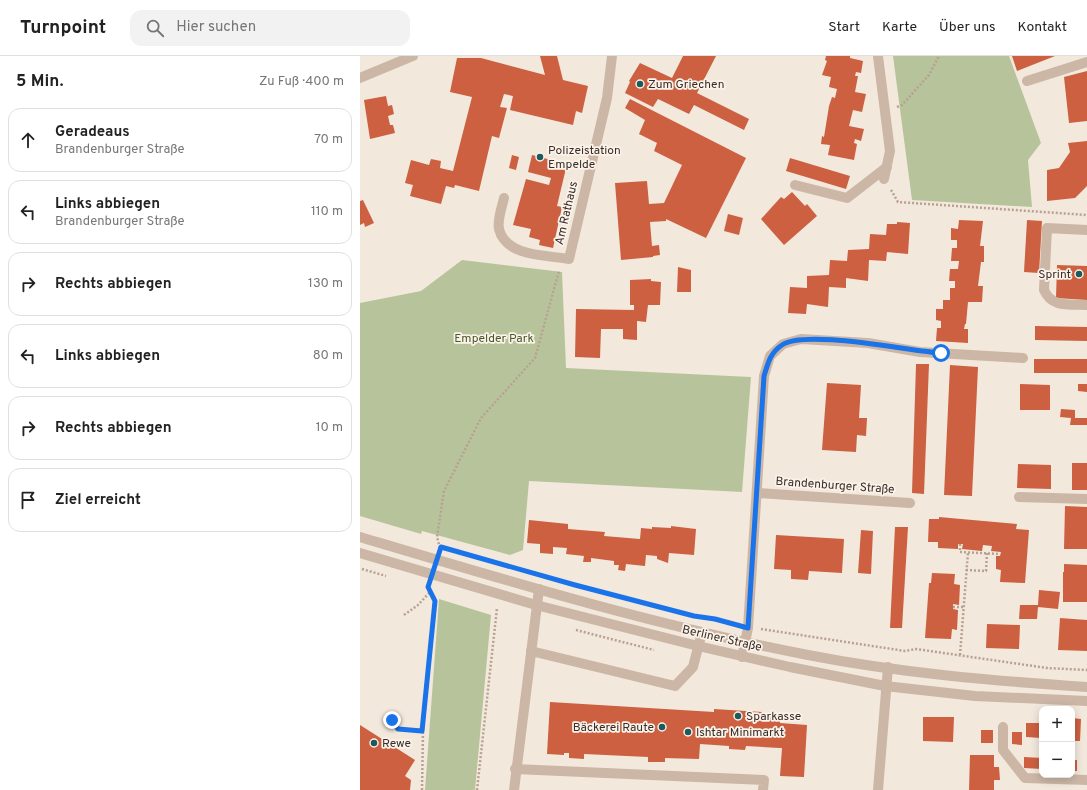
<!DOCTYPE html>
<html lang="de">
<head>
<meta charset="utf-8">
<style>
  :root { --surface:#fff; --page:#f2f2f2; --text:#222; --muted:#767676; --line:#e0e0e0 }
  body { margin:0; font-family:Overpass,sans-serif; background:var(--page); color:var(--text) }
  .controls { position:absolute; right:12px; bottom:12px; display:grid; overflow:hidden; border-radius:8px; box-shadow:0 2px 10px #0003 }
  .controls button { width:36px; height:36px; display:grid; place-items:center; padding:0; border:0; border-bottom:1px solid var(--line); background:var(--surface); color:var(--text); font:20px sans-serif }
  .stop { position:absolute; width:12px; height:12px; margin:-9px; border:3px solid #1a73e8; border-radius:50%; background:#fff }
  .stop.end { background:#1a73e8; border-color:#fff; box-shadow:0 1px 4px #0008 }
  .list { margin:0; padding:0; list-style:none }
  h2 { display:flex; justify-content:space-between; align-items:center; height:52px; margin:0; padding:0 16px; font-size:17px }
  h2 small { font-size:13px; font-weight:400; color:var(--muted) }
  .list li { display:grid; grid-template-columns:26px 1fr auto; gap:12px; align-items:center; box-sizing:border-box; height:64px; margin:0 8px 8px; padding:0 8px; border:1px solid var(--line); border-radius:12px }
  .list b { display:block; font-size:15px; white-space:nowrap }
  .list p { margin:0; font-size:13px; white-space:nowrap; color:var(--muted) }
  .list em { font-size:13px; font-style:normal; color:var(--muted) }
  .icon { flex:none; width:22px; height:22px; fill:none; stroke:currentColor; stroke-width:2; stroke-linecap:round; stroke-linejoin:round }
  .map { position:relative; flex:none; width:727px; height:734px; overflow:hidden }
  header { display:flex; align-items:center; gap:24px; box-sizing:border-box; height:56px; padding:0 20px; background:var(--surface); border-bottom:1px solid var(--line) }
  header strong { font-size:19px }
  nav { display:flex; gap:22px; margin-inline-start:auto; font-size:14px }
  .search { width:280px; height:36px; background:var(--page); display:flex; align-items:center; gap:10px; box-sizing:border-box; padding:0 14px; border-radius:12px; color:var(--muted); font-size:15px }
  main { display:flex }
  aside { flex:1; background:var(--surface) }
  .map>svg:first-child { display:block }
  .green { fill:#b7c49b }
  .building { fill:#cc6041 }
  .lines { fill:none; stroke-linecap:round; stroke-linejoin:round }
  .path { stroke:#b8a191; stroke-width:2.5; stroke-dasharray:2 2; stroke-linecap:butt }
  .minor { stroke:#ccb7a7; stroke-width:10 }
  .route { stroke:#1a73e8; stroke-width:5 }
  .poi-dot { fill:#1b5a5d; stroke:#fbf2e9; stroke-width:1.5 }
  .labels { text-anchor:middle; stroke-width:3.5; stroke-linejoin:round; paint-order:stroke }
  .poi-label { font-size:12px; fill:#382d28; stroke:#fbf2e9; text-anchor:start }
  .street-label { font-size:12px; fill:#382d28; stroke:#fbf2e9 }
  .park-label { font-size:12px; fill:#48582a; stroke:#fbf2e9 }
</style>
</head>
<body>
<header>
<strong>Turnpoint</strong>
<div class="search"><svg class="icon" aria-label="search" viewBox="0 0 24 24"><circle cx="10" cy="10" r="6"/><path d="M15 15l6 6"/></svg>Hier suchen</div>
<nav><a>Start</a><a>Karte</a><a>Über uns</a><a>Kontakt</a></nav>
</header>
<main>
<aside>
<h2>5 Min.<small>Zu Fuß · 400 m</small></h2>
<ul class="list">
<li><svg class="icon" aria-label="ahead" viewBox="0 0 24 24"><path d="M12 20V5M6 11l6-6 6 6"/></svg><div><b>Geradeaus</b><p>Brandenburger Straße</p></div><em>70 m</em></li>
<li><svg class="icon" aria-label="left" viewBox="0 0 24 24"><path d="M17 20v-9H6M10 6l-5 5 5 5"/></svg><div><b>Links abbiegen</b><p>Brandenburger Straße</p></div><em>110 m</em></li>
<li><svg class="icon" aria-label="right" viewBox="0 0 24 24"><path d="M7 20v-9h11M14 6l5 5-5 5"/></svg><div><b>Rechts abbiegen</b></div><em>130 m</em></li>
<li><svg class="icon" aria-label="left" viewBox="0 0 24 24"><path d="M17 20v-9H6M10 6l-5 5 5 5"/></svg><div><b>Links abbiegen</b></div><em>80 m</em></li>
<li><svg class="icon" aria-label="right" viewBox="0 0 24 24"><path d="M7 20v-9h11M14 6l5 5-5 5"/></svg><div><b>Rechts abbiegen</b></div><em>10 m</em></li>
<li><svg class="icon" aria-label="arrive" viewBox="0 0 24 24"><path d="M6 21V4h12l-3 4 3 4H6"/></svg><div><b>Ziel erreicht</b></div></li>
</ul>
</aside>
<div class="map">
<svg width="727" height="734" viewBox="0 0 727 734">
  <rect width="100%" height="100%" fill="#f3e8dc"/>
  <g class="green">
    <polygon points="533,0 649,0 681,87 668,104 672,151 552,144"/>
    <polygon points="102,204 202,216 206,312 391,321 382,436 169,425 163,494 150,499 62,475 61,478 0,460 0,247 61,235"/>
    <polygon points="79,543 131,559 115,734 65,734"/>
  </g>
  <g class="building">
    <polygon points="180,0 197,0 203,24 228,30 222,57 216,55 213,69 150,54 153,40 144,38 140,51 147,52 139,82 132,80 119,135 95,129 94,132 86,130 81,148 50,140 53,129 45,127 51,104 69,109 71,103 81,105 80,112 93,115 112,41 90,36 97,2 121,2 185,19"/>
    <polygon points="323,0 356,0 337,37 389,63 384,74 334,49 329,58 298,43 293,51 265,37 270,26 269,25 280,7 312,22"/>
    <polygon points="466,0 490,0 490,2 503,5 501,17 496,16 495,20 498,20 495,36 506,38 502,56 493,54 489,70 504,73 501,85 495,83 494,87 497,88 494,104 468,99 470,89 461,88 462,80 464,81 469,50 472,41 475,42 477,33 469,31 471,21 462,19 467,5 465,4"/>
    <polygon points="652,0 695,0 657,15"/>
    <polygon points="727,15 727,65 709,67 704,21"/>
    <polygon points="26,40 28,50 32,49 34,58 28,60 30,69 33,69 35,77 10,83 4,44"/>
    <polygon points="270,43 386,102 346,182 306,163 306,165 290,166 292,190 299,189 300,199 293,200 293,201 261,204 255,127 287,125 289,148 304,147 322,109 294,95 297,87 279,78 285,64 265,52"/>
    <polygon points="727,85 727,130 715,142 687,145 687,114 699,112 710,96 708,87"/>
    <polygon points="152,99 159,101 156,114 149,112"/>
    <polygon points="172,99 207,108 197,150 202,151 193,192 179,189 180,184 169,181 171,173 153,169 166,123 189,129 191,122 168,116"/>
    <polygon points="430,102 490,120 486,133 426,115"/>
    <polygon points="432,136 445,150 447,148 457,160 424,189 401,163 421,141 424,143"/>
    <polygon points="3,144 14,167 5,171 4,167 0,169 0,145"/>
    <polygon points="368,158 383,162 379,179 364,175"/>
    <polygon points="599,164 623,165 620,190 624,190 624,206 621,206 618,230 623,230 622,246 608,246 606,268 605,268 604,273 608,273 608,287 576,285 577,272 581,272 581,265 576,264 576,253 583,253 583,244 590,244 590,232 595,232 595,225 589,225 590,213 598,213 599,205 591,205 592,192 597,192 597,184 591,184 591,172 598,173"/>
    <polygon points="667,164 682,165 679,217 664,216"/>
    <polygon points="537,166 550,167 548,198 527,196 526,205 509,204 508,225 486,222 486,232 469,231 468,251 447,248 446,258 428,257 430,231 447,232 447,220 469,219 470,204 487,205 488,194 509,193 510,178 526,179 527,168 537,168"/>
    <polygon points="697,209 727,210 727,244 696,242"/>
    <polygon points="318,211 331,214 331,236 317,236"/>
    <polygon points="291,223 291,225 301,226 300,249 288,249 286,266 277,265 277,284 263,283 263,273 241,273 240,302 215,301 216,253 274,254 274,249 270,249 270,224"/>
    <polygon points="675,270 727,271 727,285 675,284"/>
    <rect x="674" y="303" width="53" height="14"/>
    <polygon points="556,308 569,308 564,438 552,437"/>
    <polygon points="590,309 618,311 612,440 584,439"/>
    <polygon points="467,327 501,329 499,362 507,362 506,380 497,379 496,396 462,394"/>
    <polygon points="660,328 690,329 690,354 660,354"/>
    <polygon points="718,328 727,328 727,336 718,335"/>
    <polygon points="701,353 715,354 715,362 727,362 727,369 710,369 711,362 700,361"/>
    <rect x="712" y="407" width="15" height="27"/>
    <polygon points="658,408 691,409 691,433 657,432"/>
    <polygon points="705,450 727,451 727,493 704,493"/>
    <polygon points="579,461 657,468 656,473 669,474 665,527 640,526 641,514 636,513 636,500 640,500 641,496 631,495 632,490 623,489 622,495 602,493 603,488 598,488 598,493 578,492 578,486 568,486 569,463 579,463"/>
    <polygon points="169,464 208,468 208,473 245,476 244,480 280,483 281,472 292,473 292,471 311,472 311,470 336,473 334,499 309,497 308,507 297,503 297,500 286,499 285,510 266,508 265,515 258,514 259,509 254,509 254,505 231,502 231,506 223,506 224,500 206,498 207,492 193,491 193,498 180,497 180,488 167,487"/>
    <polygon points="535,471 548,471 542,572 530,572"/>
    <polygon points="501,474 513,475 511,518 498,517"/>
    <polygon points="416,479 484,483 482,517 449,515 448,524 431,523 431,514 414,513"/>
    <polygon points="704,508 727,509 727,546 703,546 703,516 704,516"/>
    <polygon points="572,517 595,518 594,528 600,529 599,549 593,548 593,553 598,554 597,574 592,573 591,583 565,582 569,527 571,527"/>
    <polygon points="679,534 700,536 698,553 678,551 677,563 659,563 660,549 678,549"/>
    <polygon points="700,562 727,564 727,595 698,594"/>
    <polygon points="627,568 660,569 659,593 626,592"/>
    <polygon points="190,646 354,656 354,653 402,656 401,658 420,659 420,667 447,669 444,721 420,720 422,692 419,692 386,690 385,694 369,693 369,690 340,688 339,703 305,702 305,706 288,706 288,701 224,698 224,703 209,702 209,697 204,697 204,699 187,698"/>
    <polygon points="563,661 594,661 593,686 563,685"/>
    <polygon points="712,662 721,663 720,685 712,685"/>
    <polygon points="666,667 682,667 681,682 666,681"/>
    <polygon points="0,669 55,704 45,720 51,724 50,734 0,734"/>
    <rect x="621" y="674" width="12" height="13"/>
    <polygon points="652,676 662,676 662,689 652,688"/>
    <polygon points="610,699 634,699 634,711 639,711 640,724 634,724 634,734 609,734"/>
    <polygon points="664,701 682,702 682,713 664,712"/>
    <rect x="712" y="704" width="5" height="11"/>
  </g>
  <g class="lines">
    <g class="path">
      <polyline points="537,51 542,49 569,19 579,0"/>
      <polyline points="531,134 538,146 727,159"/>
      <polyline points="600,488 600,496 640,498"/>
      <polyline points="80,492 77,481 84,435 121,362 175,302 199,215"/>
      <polyline points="2,513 26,520"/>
      <polyline points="606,514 626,515 627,497"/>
      <polyline points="270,543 287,547"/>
      <polyline points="593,551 604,551"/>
      <polyline points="44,559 58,549 70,536"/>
      <polyline points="338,561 376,568"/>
      <polyline points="401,573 545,595 556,593 687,612 727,614"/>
      <polyline points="216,574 294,594"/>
      <polyline points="600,599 608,496"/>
      <polyline points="32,664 38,673 63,675"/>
      <polyline points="62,734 63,675 75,545 68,531"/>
      <polyline points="117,734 137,552"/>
    </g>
    <g class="minor">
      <polyline points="518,0 530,95 524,123"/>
      <polyline points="0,22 53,0"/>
      <polyline points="667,25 727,6"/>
      <polyline points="435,129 487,142 527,111"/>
      <path d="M144,142C142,151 137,164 139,173C146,201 186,199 209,203L247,42L252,0"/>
      <path d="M727,174L687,172L684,234C692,252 709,248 727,249"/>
      <polyline points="398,437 550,447"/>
      <polyline points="659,441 727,443"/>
      <path d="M0,481C148,525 297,570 448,599C540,617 634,625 727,631"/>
      <polyline points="0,497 176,549 338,590 430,611 525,630 615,640 727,645"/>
      <polyline points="171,595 315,630 333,611 342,576"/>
      <polyline points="382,601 388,572 404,320 410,300 423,288 441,283 508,287 560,296 663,302"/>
      <polyline points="643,671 643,694 665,722 727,724"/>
      <polyline points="155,713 404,724 403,734"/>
      <polyline points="154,734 179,533"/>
      <polyline points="518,734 528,611"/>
    </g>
  </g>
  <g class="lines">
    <path class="route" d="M32,664L38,673L62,675L75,545L68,531L81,491L215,529L334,560L355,563L388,572L404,320C408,307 410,297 422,289C445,273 549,295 581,297"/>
  </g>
  <g class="poi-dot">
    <circle cx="280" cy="28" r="4"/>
    <circle cx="180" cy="101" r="4"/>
    <circle cx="719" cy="218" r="4"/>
    <circle cx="378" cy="660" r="4"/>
    <circle cx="302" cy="671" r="4"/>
    <circle cx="328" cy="676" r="4"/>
    <circle cx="14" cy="687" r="4"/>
  </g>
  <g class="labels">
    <g class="poi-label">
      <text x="288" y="32">Zum Griechen</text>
      <text x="188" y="98">Polizeistation<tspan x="188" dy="14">Empelde</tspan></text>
      <text x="711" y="222" text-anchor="end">Sprint</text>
      <text x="386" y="664">Sparkasse</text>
      <text x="294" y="675" text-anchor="end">Bäckerei Raute</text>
      <text x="336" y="680">Ishtar Minimarkt</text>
      <text x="22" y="691">Rewe</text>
    </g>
    <g class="street-label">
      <text transform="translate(206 157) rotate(-77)" y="4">Am Rathaus</text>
      <text transform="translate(475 429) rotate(4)" y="4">Brandenburger Straße</text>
      <text transform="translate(362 582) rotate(13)" y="4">Berliner Straße</text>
    </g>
    <g class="park-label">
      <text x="134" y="286">Empelder Park</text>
    </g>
  </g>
</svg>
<div class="controls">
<button>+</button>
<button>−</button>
</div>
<div class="stop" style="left:581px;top:297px"></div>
<div class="stop end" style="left:32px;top:664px"></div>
</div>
</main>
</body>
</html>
